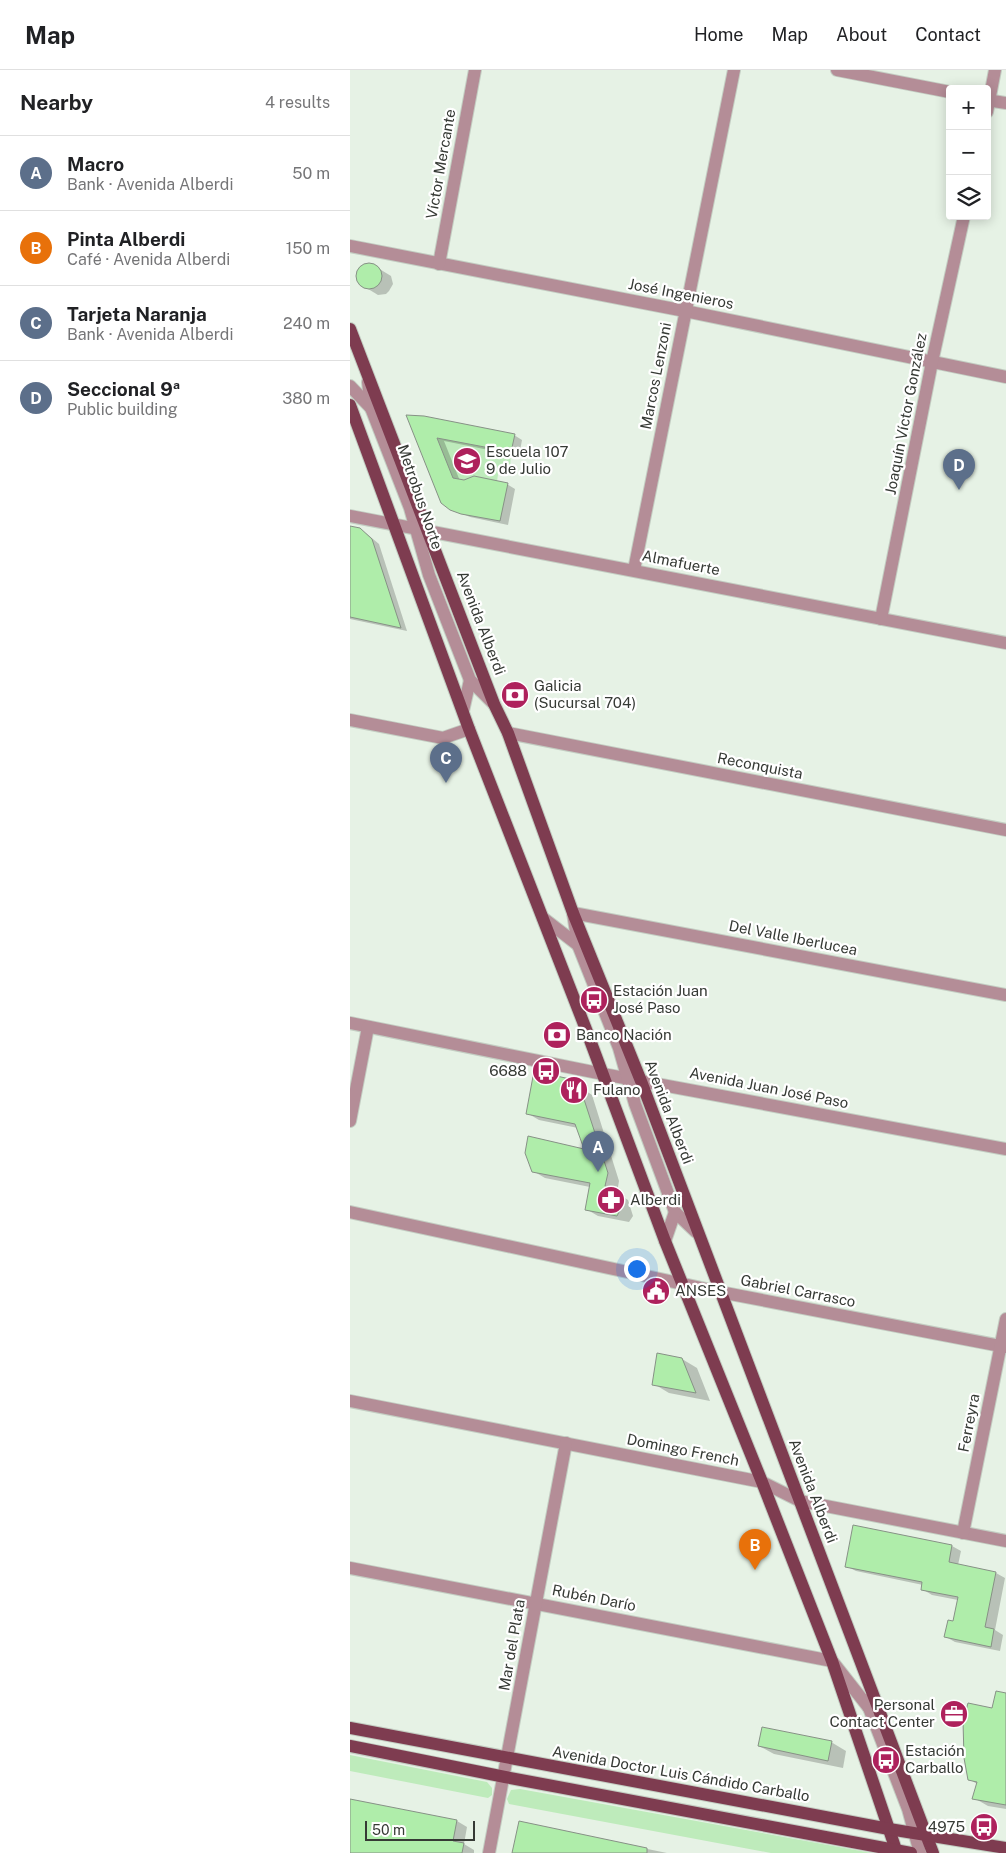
<!DOCTYPE html>
<html lang="en">
<head>
<meta charset="utf-8">
<style>
  :root { --surface:#fff; --page:#f2f2f2; --text:#202124; --muted:#757577; --line:#e0e0e0; --accent:#d93025 }
  body { margin:0; font-family:"Public Sans",sans-serif; background:var(--page); color:var(--text) }
  .controls { position:absolute; right:15px; top:15px; display:grid; overflow:hidden; border-radius:5px; box-shadow:0 2px 12px #0003 }
  .controls button { width:45px; height:45px; display:grid; place-items:center; padding:0; border:0; border-bottom:1px solid var(--line); background:var(--surface); color:var(--text); font:25px sans-serif }
  .scale { position:absolute; left:15px; bottom:12px; width:110px; box-sizing:border-box; padding-left:5px; border:2px solid #363a35; border-top:0; font-size:14px; line-height:18px; white-space:nowrap; color:#363a35; -webkit-text-stroke:4px #fff; paint-order:stroke }
  .you { position:absolute; left:286px; top:1198px; width:18px; height:18px; margin:-12px; border:4px solid #fff; border-radius:50%; background:#1a73e8; box-shadow:0 0 0 8px #1a73e833 }
  .badge { display:grid; place-items:center; width:32px; height:32px; border-radius:50%; background:var(--accent); color:#fff; font-size:16px; font-weight:700 }
  .pin { position:absolute; translate:-50% -41px; filter:drop-shadow(0 1px 2px #0008) }
  .pin::after { content:''; position:absolute; top:26px; width:18px; height:15px; background:inherit; clip-path:polygon(0 0,100% 0,50% 100%) }
  .list { margin:0; padding:0; list-style:none }
  h2 { display:flex; justify-content:space-between; align-items:center; height:65px; margin:0; padding:0 20px; font-size:21px }
  h2 small { font-size:16px; font-weight:400; color:var(--muted) }
  .list li { display:grid; grid-template-columns:32px 1fr auto; gap:15px; align-items:center; box-sizing:border-box; height:75px; padding:0 20px; border-top:1px solid var(--line) }
  .list b { display:block; font-size:19px; white-space:nowrap }
  .list p { margin:0; font-size:16px; white-space:nowrap; color:var(--muted) }
  .list em { font-size:16px; font-style:normal; color:var(--muted) }
  .icon { flex:none; width:28px; height:28px; fill:none; stroke:currentColor; stroke-width:2; stroke-linecap:round; stroke-linejoin:round }
  .map { position:relative; flex:none; width:656px; height:1783px; overflow:hidden }
  header { display:flex; align-items:center; gap:30px; box-sizing:border-box; height:70px; padding:0 25px; background:var(--surface); border-bottom:1px solid var(--line) }
  header strong { font-size:24px }
  nav { display:flex; gap:28px; margin-inline-start:auto; font-size:18px }
  main { display:flex }
  aside { flex:1; background:var(--surface) }
  .map>svg:first-child { display:block }
  .green { fill:#beebbb }
  .shadow { fill:#0003 }
  .building { fill:#afedaa; stroke:#879186 }
  .lines { fill:none; stroke-linecap:round; stroke-linejoin:round }
  .minor-casing { stroke:#c3cdc2; stroke-width:14 }
  .major-casing { stroke:#c3cdc2; stroke-width:14 }
  .minor { stroke:#b48d97; stroke-width:12 }
  .major { stroke:#7e3c50; stroke-width:12 }
  .labels { text-anchor:middle; stroke-width:4.5; stroke-linejoin:round; paint-order:stroke }
  .street-label { font-size:15px; fill:#363a35; stroke:#fff }
  .poi-label { font-size:15px; fill:#363a35; stroke:#fff; text-anchor:start }
</style>
</head>
<body>
<header>
<strong>Map</strong>
<nav><a>Home</a><a>Map</a><a>About</a><a>Contact</a></nav>
</header>
<main>
<aside>
<h2>Nearby<small>4 results</small></h2>
<ul class="list">
<li><span class="badge" style="background:#5c6f8a">A</span><div><b>Macro</b><p>Bank · Avenida Alberdi</p></div><em>50 m</em></li>
<li><span class="badge" style="background:#e8710a">B</span><div><b>Pinta Alberdi</b><p>Café · Avenida Alberdi</p></div><em>150 m</em></li>
<li><span class="badge" style="background:#5c6f8a">C</span><div><b>Tarjeta Naranja</b><p>Bank · Avenida Alberdi</p></div><em>240 m</em></li>
<li><span class="badge" style="background:#5c6f8a">D</span><div><b>Seccional 9ª</b><p>Public building</p></div><em>380 m</em></li>
</ul>
</aside>
<div class="map">
<svg width="656" height="1783" viewBox="0 0 656 1783">
  <rect width="100%" height="100%" fill="#e6f2e5"/>
  <g class="green">
    <polygon points="87,368 161,382 160,400 149,399 147,411 114,410 103,408"/>
    <polygon points="0,1685 137,1712 142,1718 142,1725 138,1728 0,1701"/>
    <polygon points="170,1719 522,1783 421,1783 159,1734 157,1729 161,1720"/>
  </g>
  <g class="shadow">
    <polygon points="15,195 23,195 41,206 43,214 39,221 36,224 28,225 10,214 7,203"/>
    <polygon points="58,346 164,365 172,370 169,386 94,371 110,411 157,414 165,419 158,455 120,447 101,439"/>
    <polygon points="0,457 9,459 17,464 29,474 57,561 0,549"/>
    <polygon points="220,1010 242,1025 269,1111 267,1123 278,1130 283,1146 279,1152 248,1146 236,1139 240,1117 195,1108 183,1101 236,1081 228,1058 189,1050 177,1043"/>
    <polygon points="332,1289 347,1298 360,1331 319,1323 304,1314"/>
    <polygon points="602,1476 611,1481 608,1495 646,1503 655,1508 645,1560 653,1565 650,1581 605,1572 596,1567 604,1553 608,1530 582,1525 572,1519 573,1515 506,1501 496,1496"/>
    <polygon points="656,1624 656,1739 638,1736 624,1728 627,1714 619,1709 643,1640"/>
    <polygon points="481,1672 496,1681 493,1698 424,1684 409,1676"/>
    <polygon points="0,1730 107,1751 117,1757 114,1774 124,1780 124,1783 0,1783"/>
    <polygon points="170,1753 317,1783 163,1783"/>
  </g>
  <g class="building">
    <circle cx="19" cy="206" r="13"/>
    <polygon points="56,345 74,346 165,364 161,382 87,368 103,408 114,410 124,406 158,413 150,451 111,444 100,440 91,433"/>
    <polygon points="0,456 10,458 22,469 51,558 0,547"/>
    <polygon points="184,1001 220,1009 230,1017 258,1103 255,1116 266,1121 271,1138 267,1146 235,1140 240,1113 182,1102 175,1083 178,1066 234,1079 225,1054 176,1044"/>
    <polygon points="307,1283 332,1288 346,1323 302,1315"/>
    <polygon points="503,1455 602,1475 599,1492 646,1502 635,1557 644,1559 641,1577 594,1567 598,1550 603,1551 608,1527 571,1520 572,1512 495,1497"/>
    <polygon points="646,1621 656,1623 656,1735 622,1729 627,1712 618,1710 614,1688 613,1651 618,1633 642,1638"/>
    <polygon points="412,1657 482,1671 478,1691 408,1676"/>
    <polygon points="0,1729 107,1750 103,1771 114,1773 112,1783 0,1783"/>
    <polygon points="169,1751 297,1778 297,1783 162,1783"/>
  </g>
  <g class="lines">
    <defs>
      <g id="minor">
        <polyline points="487,0 600,22"/>
        <polyline points="637,30 656,33"/>
        <polyline points="637,42 645,0"/>
        <polyline points="0,176 335,241 656,307"/>
        <polyline points="89,194 125,0"/>
        <polyline points="18,312 21,338 60,438 79,505 120,610 144,634"/>
        <polyline points="0,316 21,338"/>
        <polyline points="0,446 656,573"/>
        <polyline points="284,500 384,0"/>
        <polyline points="531,549 582,292 614,146"/>
        <polyline points="113,641 120,610"/>
        <polyline points="0,650 93,668 119,659"/>
        <polyline points="158,663 656,760"/>
        <polyline points="193,848 228,875"/>
        <polyline points="0,953 253,1004 656,1079"/>
        <polyline points="0,1051 18,957"/>
        <polyline points="0,1142 370,1222 656,1277"/>
        <polyline points="346,1162 325,1142 285,1034 269,978 228,875 223,843 656,925"/>
        <polyline points="315,1171 325,1142"/>
        <polyline points="0,1331 412,1412 450,1431 656,1471"/>
        <polyline points="613,1463 656,1249"/>
        <polyline points="0,1498 482,1591 519,1638"/>
        <polyline points="518,1630 519,1638 558,1739 570,1783"/>
        <polyline points="139,1783 216,1373"/>
      </g>
      <g id="major">
        <polyline points="0,259 144,634 158,663 223,843 291,1011 583,1783"/>
        <polyline points="0,335 119,659 237,962 315,1171 412,1412 482,1591 547,1783"/>
        <polyline points="0,1658 539,1759 656,1778"/>
        <polyline points="0,1676 155,1707 561,1783"/>
      </g>
    </defs>
    <use href="#minor" class="minor-casing"/>
    <use href="#major" class="major-casing"/>
    <use href="#minor" class="minor"/>
    <use href="#major" class="major"/>
  </g>
  <defs>
    <symbol id="school-disc" viewBox="-11 -11 22 22"><circle r="9.5" fill="#ae215c" stroke="#fff"/><path d="M0-5L7-2L0 1L-7-2ZM-4 1L0 2.5L4 1V4Q0 6-4 4Z" fill="#fff"/></symbol>
    <symbol id="bank-disc" viewBox="-11 -11 22 22"><circle r="9.5" fill="#ae215c" stroke="#fff"/><path d="M-6-4H6V4H-6ZM0-2.3a2.3 2.3 0 1 0 0 4.6a2.3 2.3 0 1 0 0-4.6Z" fill="#fff"/></symbol>
    <symbol id="bus-disc" viewBox="-11 -11 22 22"><circle r="9.5" fill="#ae215c" stroke="#fff"/><path d="M-5-6H5V4H4V6H2V4H-2V6H-4V4H-5ZM-3.5-4V0h7V-4ZM-3.5 1.2v1.5H-2V1.2ZM2 1.2v1.5H3.5V1.2Z" fill="#fff"/></symbol>
    <symbol id="restaurant-disc" viewBox="-11 -11 22 22"><circle r="9.5" fill="#ae215c" stroke="#fff"/><path d="M-5-6h1v4h1v-4h1v4h1v-4h1v5L-1.5 .5V6h-2V.5L-5-1ZM5-6V6H3V1.5H1.5Q1.5-4 5-6Z" fill="#fff"/></symbol>
    <symbol id="pharmacy-disc" viewBox="-11 -11 22 22"><circle r="9.5" fill="#ae215c" stroke="#fff"/><path d="M-2-6h4v4h4v4h-4v4h-4v-4h-4v-4h4Z" fill="#fff"/></symbol>
    <symbol id="civic-disc" viewBox="-11 -11 22 22"><circle r="9.5" fill="#ae215c" stroke="#fff"/><path d="M-.6-6.5H3V-4.5H.6V-3L4-1V1h2V6H-6V1h2V-1L-.6-3ZM-1.2 2.5V6h2.4V2.5Z" fill="#fff"/></symbol>
    <symbol id="office-disc" viewBox="-11 -11 22 22"><circle r="9.5" fill="#ae215c" stroke="#fff"/><path d="M-6-3h4V-5.5h4V-3h4V5H-6ZM-1-4.5V-3h2v-1.5ZM-6 0V1H6V0Z" fill="#fff"/></symbol>
  </defs>
  <g fill-rule="evenodd">
    <use href="#school-disc" x="101" y="375" width="32" height="32"/>
    <use href="#bank-disc" x="149" y="609" width="32" height="32"/>
    <use href="#bus-disc" x="228" y="914" width="32" height="32"/>
    <use href="#bank-disc" x="191" y="949" width="32" height="32"/>
    <use href="#bus-disc" x="180" y="985" width="32" height="32"/>
    <use href="#restaurant-disc" x="208" y="1004" width="32" height="32"/>
    <use href="#pharmacy-disc" x="245" y="1114" width="32" height="32"/>
    <use href="#civic-disc" x="290" y="1205" width="32" height="32"/>
    <use href="#office-disc" x="588" y="1628" width="32" height="32"/>
    <use href="#bus-disc" x="520" y="1674" width="32" height="32"/>
    <use href="#bus-disc" x="618" y="1741" width="32" height="32"/>
  </g>
  <g class="labels">
    <g class="street-label">
      <text transform="translate(91 94) rotate(-80)" y="5">Víctor Mercante</text>
      <text transform="translate(331 224) rotate(11)" y="5">José Ingenieros</text>
      <text transform="translate(306 306) rotate(-79)" y="5">Marcos Lenzoni</text>
      <text transform="translate(556 344) rotate(-79)" y="5">Joaquín Víctor González</text>
      <text transform="translate(70 427) rotate(71)" y="5">Metrobus Norte</text>
      <text transform="translate(331 493) rotate(11)" y="5">Almafuerte</text>
      <text transform="translate(131 553) rotate(69)" y="5">Avenida Alberdi</text>
      <text transform="translate(410 696) rotate(11)" y="5">Reconquista</text>
      <text transform="translate(443 868) rotate(11)" y="5">Del Valle Iberlucea</text>
      <text transform="translate(419 1018) rotate(11)" y="5">Avenida Juan José Paso</text>
      <text transform="translate(319 1042) rotate(69)" y="5">Avenida Alberdi</text>
      <text transform="translate(448 1221) rotate(11)" y="5">Gabriel Carrasco</text>
      <text transform="translate(619 1353) rotate(-79)" y="5">Ferreyra</text>
      <text transform="translate(333 1380) rotate(11)" y="5">Domingo French</text>
      <text transform="translate(463 1421) rotate(69)" y="5">Avenida Alberdi</text>
      <text transform="translate(244 1528) rotate(11)" y="5">Rubén Darío</text>
      <text transform="translate(162 1575) rotate(-80)" y="5">Mar del Plata</text>
      <text transform="translate(331 1704) rotate(10)" y="5">Avenida Doctor Luis Cándido Carballo</text>
    </g>
    <g class="poi-label">
      <text x="136" y="387">Escuela 107<tspan x="136" dy="17">9 de Julio</tspan></text>
      <text x="184" y="621">Galicia<tspan x="184" dy="17">(Sucursal 704)</tspan></text>
      <text x="263" y="926">Estación Juan<tspan x="263" dy="17">José Paso</tspan></text>
      <text x="226" y="970">Banco Nación</text>
      <text x="177" y="1006" text-anchor="end">6688</text>
      <text x="243" y="1025">Fulano</text>
      <text x="280" y="1135">Alberdi</text>
      <text x="325" y="1226">ANSES</text>
      <text x="585" y="1640" text-anchor="end">Personal<tspan x="585" dy="17">Contact Center</tspan></text>
      <text x="555" y="1686">Estación<tspan x="555" dy="17">Carballo</tspan></text>
      <text x="615" y="1762" text-anchor="end">4975</text>
    </g>
  </g>
</svg>
<div class="controls">
<button>+</button>
<button>−</button>
<button><svg class="icon" aria-label="layers" viewBox="0 0 24 24"><path d="M12 4l9 5-9 5-9-5zM3 14l9 5 9-5"/></svg></button>
</div>
<div class="scale">50 m</div>
<div class="you"></div>
<div class="pin badge" style="left:248px;top:1102px;background:#5c6f8a">A</div>
<div class="pin badge" style="left:405px;top:1500px;background:#e8710a">B</div>
<div class="pin badge" style="left:96px;top:713px;background:#5c6f8a">C</div>
<div class="pin badge" style="left:609px;top:420px;background:#5c6f8a">D</div>
</div>
</main>
</body>
</html>
